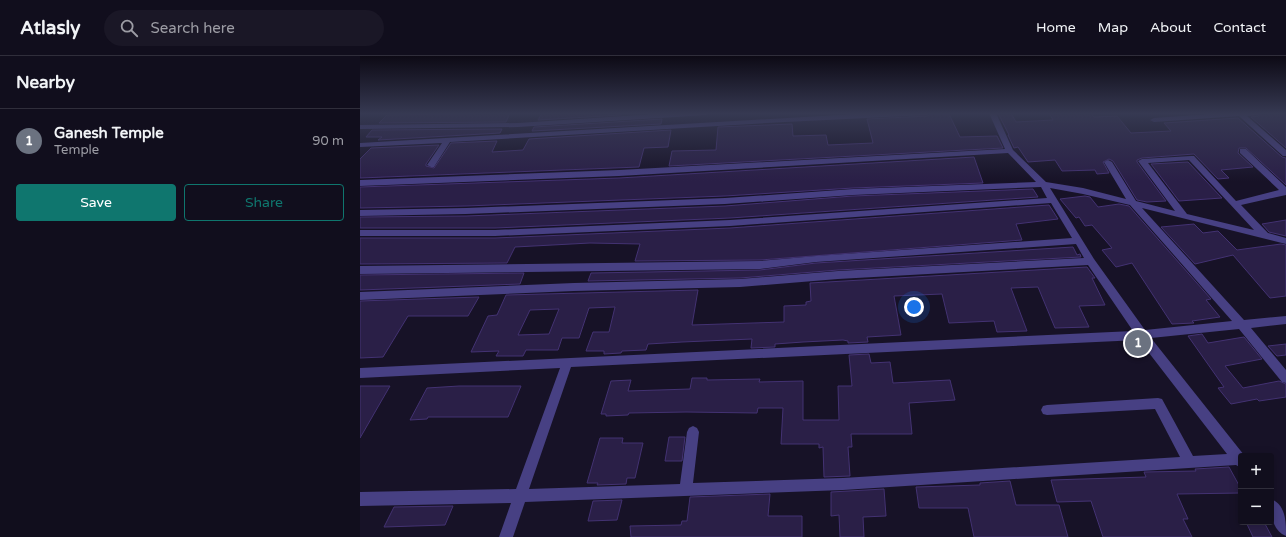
<!DOCTYPE html>
<html lang="en">
<head>
<meta charset="utf-8">
<style>
  :root { --surface:#110e1d; --page:#1a1726; --text:#f1f3f6; --muted:#9c9ca4; --line:#302e3b; --accent:#0f766e }
  body { margin:0; font-family:"Varela Round",sans-serif; background:var(--page); color:var(--text) }
  .controls { position:absolute; right:12px; bottom:12px; display:grid; overflow:hidden; border-radius:4px; box-shadow:0 2px 10px #0003 }
  .controls button { width:36px; height:36px; display:grid; place-items:center; padding:0; border:0; border-bottom:1px solid var(--line); background:var(--surface); color:var(--text); font:20px sans-serif }
  .you { position:absolute; left:554px; top:251px; width:14px; height:14px; margin:-10px; border:3px solid #fff; border-radius:50%; background:#1a73e8; box-shadow:0 0 0 6px #1a73e833 }
  .badge { display:grid; place-items:center; width:26px; height:26px; border-radius:50%; background:var(--accent); color:#fff; font-size:13px; font-weight:700 }
  .pin { position:absolute; translate:-50% -50%; border:2px solid #fff; box-shadow:0 1px 4px #0006 }
  .list { margin:0; padding:0; list-style:none }
  h2 { display:flex; justify-content:space-between; align-items:center; height:52px; margin:0; padding:0 16px; font-size:17px }
  h2 small { font-size:13px; font-weight:400; color:var(--muted) }
  .list li { display:grid; grid-template-columns:26px 1fr auto; gap:12px; align-items:center; box-sizing:border-box; height:64px; padding:0 16px; border-top:1px solid var(--line) }
  .list b { display:block; font-size:15px; white-space:nowrap }
  .list p { margin:0; font-size:13px; white-space:nowrap; color:var(--muted) }
  .list em { font-size:13px; font-style:normal; color:var(--muted) }
  .actions { display:flex; gap:8px; padding:12px 16px }
  .actions a { flex:1; padding:9px 0; border:1px solid var(--accent); border-radius:4px; text-align:center; font-size:14px; color:var(--accent) }
  .actions .main { background:var(--accent); color:#fff }
  .icon { flex:none; width:22px; height:22px; fill:none; stroke:currentColor; stroke-width:2; stroke-linecap:round; stroke-linejoin:round }
  .map { position:relative; flex:none; width:926px; height:481px; overflow:hidden }
  header { display:flex; align-items:center; gap:24px; box-sizing:border-box; height:56px; padding:0 20px; background:var(--surface); border-bottom:1px solid var(--line) }
  header strong { font-size:19px }
  nav { display:flex; gap:22px; margin-inline-start:auto; font-size:14px }
  .search { width:280px; height:36px; background:var(--page); display:flex; align-items:center; gap:10px; box-sizing:border-box; padding:0 14px; border-radius:22px; color:var(--muted); font-size:15px }
  main { display:flex }
  aside { flex:1; background:var(--surface) }
  .map>svg:first-child { display:block }
  .building { fill:#2a1f47; stroke:#433272; fill-rule:evenodd }
  .lines { fill:none; stroke-linecap:round; stroke-linejoin:round }
  .street { fill:#474083; fill-rule:evenodd }
</style>
</head>
<body>
<header>
<strong>Atlasly</strong>
<div class="search"><svg class="icon" aria-label="search" viewBox="0 0 24 24"><circle cx="10" cy="10" r="6"/><path d="M15 15l6 6"/></svg>Search here</div>
<nav><a>Home</a><a>Map</a><a>About</a><a>Contact</a></nav>
</header>
<main>
<aside>
<h2>Nearby<small></small></h2>
<ul class="list">
<li><span class="badge" style="background:#6b7280">1</span><div><b>Ganesh Temple</b><p>Temple</p></div><em>90 m</em></li>
</ul>
<div class="actions"><a class="main">Save</a><a>Share</a></div>
</aside>
<div class="map">
<svg width="926" height="481" viewBox="0 0 926 481">
  <rect width="100%" height="100%" fill="#171227"/>
  <g class="building">
    <polygon points="150,57 146,66 19,67 27,59"/>
    <polygon points="182,57 262,57 261,59 178,64"/>
    <polygon points="638,57 651,57 656,66 693,64 689,57 731,57 734,61 757,60 771,77 811,75 804,67 878,62 922,101 926,102 926,129 886,92 879,92 878,97 893,111 861,114 869,122 858,123 834,98 782,102 777,104 777,106 806,145 787,146 777,144 753,105 749,103 743,106 749,117 737,118 735,114 702,115 695,104 668,106 658,91 654,92 648,79 649,79"/>
    <polygon points="902,57 926,57 926,92 891,61 898,60"/>
    <polygon points="571,58 589,58 600,81 637,80 643,92 309,110 312,95 356,94 358,71 432,68 433,80 466,79 468,89 513,87 507,63 567,60"/>
    <polygon points="302,63 301,68 172,75 174,71"/>
    <polygon points="142,73 140,77 18,84 22,81 6,81 12,74"/>
    <polygon points="311,74 308,91 284,92 279,111 0,122 0,103 11,92 79,89 66,108 66,110 74,112 91,87 137,85 132,96 163,94 169,83"/>
    <polygon points="614,101 623,127 493,132 365,140 106,150 0,152 0,131 259,122"/>
    <polygon points="828,106 862,142 819,145 791,108"/>
    <polygon points="673,133 678,141 370,162 135,172 0,172 0,161 106,160 365,150 493,140"/>
    <polygon points="725,140 730,141 738,151 759,148 769,150 851,243 846,244 860,261 832,265 834,267 812,268 772,207 756,211 742,194 752,192 732,169 725,170 719,161 716,162 700,143"/>
    <polygon points="689,149 698,163 656,168 662,184 400,204 275,205 280,188 230,187 155,191 147,207 0,208 0,182 135,182 370,172"/>
    <polygon points="926,164 926,180 909,176 902,168"/>
    <polygon points="834,168 843,177 858,175 877,194 921,188 926,189 926,240 910,242 873,199 835,208 801,171"/>
    <polygon points="713,191 717,199 720,198 721,201 478,214 380,222 228,225 231,217 400,214 456,207"/>
    <path d="M727,211L735,222H732L745,249L719,250L729,271L695,272L678,231L651,232L667,275L637,276L634,265L589,267L582,238L534,240L541,279L507,281L508,286L488,287V285L483,284L443,286L415,288V291L391,292L392,283L322,286L288,288L286,294L262,295L261,297L244,298V295H226L233,276H249L255,251L229,252L219,282H202L198,294H166L163,300H136L139,295L111,296L128,260L137,259L146,239L338,234L332,269L424,266V250L446,249V246L451,245L450,227ZM199,253L189,278L158,279L170,254Z"/>
    <polygon points="164,217 160,228 0,234 0,219"/>
    <polygon points="119,241 108,260 48,260 23,301 0,302 0,245"/>
    <polygon points="842,278 848,287 884,281 902,303 865,310 883,332 919,325 926,328 926,341 899,345 897,343 871,348 858,332 864,331 828,280"/>
    <polygon points="926,288 926,299 917,300 908,290"/>
    <polygon points="509,298 511,307 530,306 533,327 590,324 595,344 549,347 552,378 491,378 492,391 488,391 490,420 464,421 463,391 459,392 459,388 421,388 423,352 398,352 397,357 326,356 269,357 268,359 246,360 246,358 241,358 251,325 271,324 268,335 330,333 332,322 347,322 347,324 400,323 399,326 443,325 443,364 479,364 478,330 492,330 489,299"/>
    <polygon points="0,330 30,330 0,382"/>
    <polygon points="99,330 161,330 148,361 68,361 67,363 50,364 67,332"/>
    <polygon points="309,381 325,381 322,405 305,405"/>
    <polygon points="240,382 263,382 262,387 283,387 275,422 267,422 266,428 237,429 238,427 227,427"/>
    <polygon points="869,411 881,433 881,437 817,438 828,463 823,463 832,481 743,481 731,445 697,446 691,424 786,421 784,416 836,415 835,413"/>
    <polygon points="650,425 656,449 699,449 708,481 614,481 608,452 559,452 556,431 620,429 620,427"/>
    <polygon points="524,433 526,460 503,461 504,481 480,481 479,459 471,460 471,436"/>
    <polygon points="410,438 408,460 442,460 442,481 271,481 270,470 321,469 322,465 327,465 330,441"/>
    <polygon points="262,444 257,464 228,465 233,445"/>
    <polygon points="93,450 85,469 24,471 34,451"/>
    <polygon points="886,466 904,466 912,481 893,481"/>
  </g>
  <g class="lines">
    <g class="street">
      <polygon points="309,57 349,57 346,59 158,71 0,73 0,69 158,67"/>
      <polygon points="511,57 570,57 567,59 425,66 90,86 74,111 71,111 67,109 82,87 0,91 0,87"/>
      <path d="M629,57H636L653,94L686,126L723,132L766,143L744,106L748,104L752,106L776,145L815,155L778,105L782,103L831,100H834L876,145L919,134L880,97V93H886L926,131V139L881,149L908,177L926,182V188L782,152L884,264L926,260V268L891,272L926,314V327L922,326L879,273L791,282L884,399L885,400H881V412L876,409L483,434L165,446L153,481H139L151,447L0,450V436L156,433L200,312L0,322V312L773,275L728,209L478,223L380,231L214,235L0,244V236L214,227L380,223L478,215L724,202L716,188L456,206L400,213L0,218V210L400,205L456,200L712,182L691,147L370,170L135,180H0V174H135L370,164L687,142L681,131L493,139L365,148L106,158L0,160V154L106,152L365,142L493,133L676,126L648,97L259,120L0,130V124L259,114L645,93ZM829,104L894,174L827,158L788,107ZM690,132L723,138L770,149L872,265L785,274L734,203ZM779,284L867,398L833,400L802,343L798,342L687,349L683,350L681,354L683,358L687,359L795,353L820,401L483,422L333,427L339,376L337,372L333,370L329,372L327,376L320,428L169,433L211,311Z"/>
      <polygon points="863,57 901,57 898,59 887,60 926,94 926,100 923,100 879,60 794,66 790,64 794,62"/>
      <path d="M911,443C926,449 926,466 926,480C911,474 911,457 911,443Z"/>
    </g>
  </g>
  <linearGradient id="sky" x2="0" y2="1"><stop stop-color="#0d0a15"/><stop offset="0.46" stop-color="#363952"/><stop offset="1" stop-color="#363952" stop-opacity="0"/></linearGradient>
  <rect width="926" height="125" fill="url(#sky)"/>
</svg>
<div class="controls">
<button>+</button>
<button>−</button>
</div>
<div class="you"></div>
<div class="pin badge" style="left:778px;top:287px;background:#6b7280">1</div>
</div>
</main>
</body>
</html>
